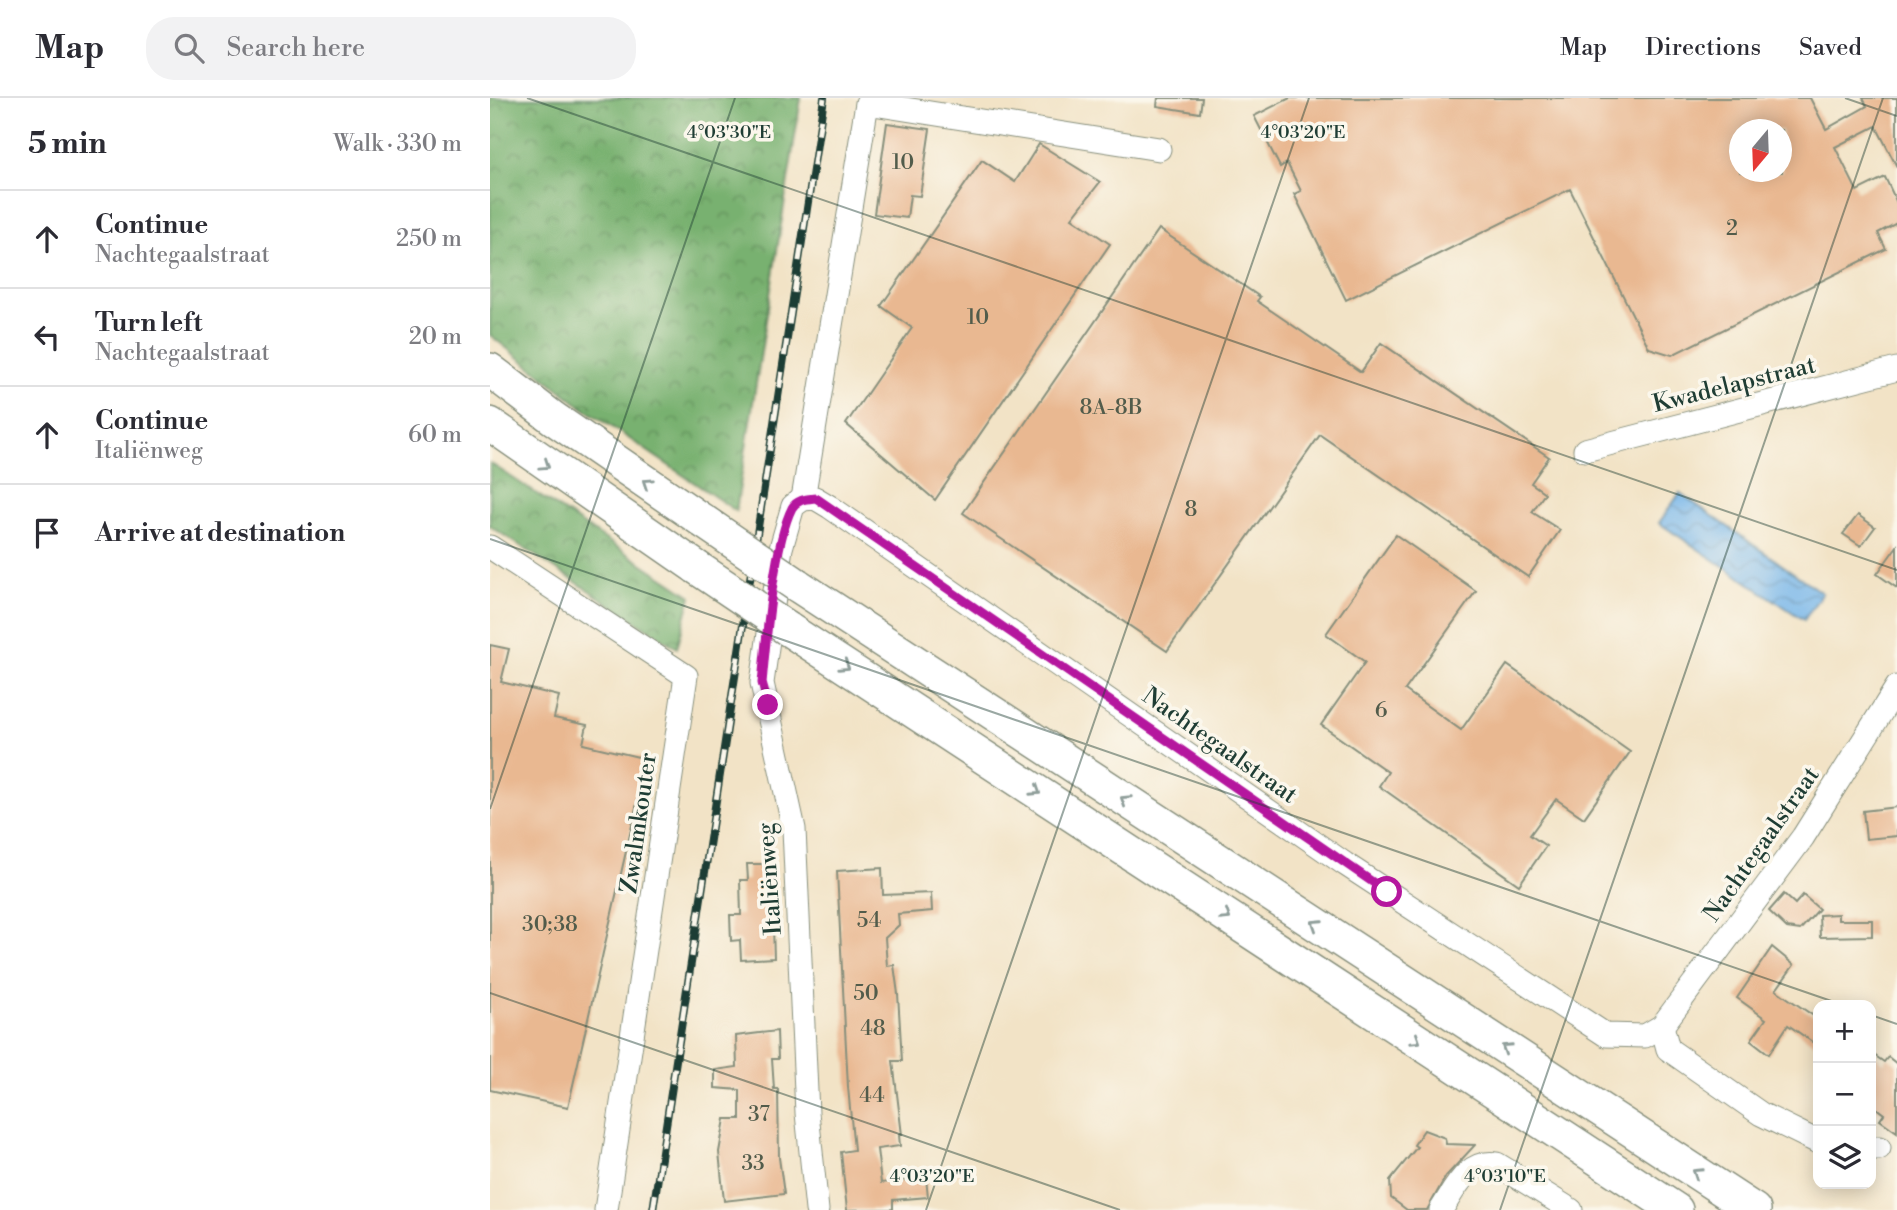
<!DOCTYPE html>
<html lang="en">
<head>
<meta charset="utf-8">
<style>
  :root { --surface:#fff; --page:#f2f2f3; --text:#2b2b33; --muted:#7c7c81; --line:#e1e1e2 }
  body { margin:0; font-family:"Libre Bodoni",serif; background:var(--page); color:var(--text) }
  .controls { position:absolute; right:21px; bottom:21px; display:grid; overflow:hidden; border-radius:14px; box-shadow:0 4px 18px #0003 }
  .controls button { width:63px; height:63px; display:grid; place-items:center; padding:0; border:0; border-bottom:2px solid var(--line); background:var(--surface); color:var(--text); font:35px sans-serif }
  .compass { position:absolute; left:1239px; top:21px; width:63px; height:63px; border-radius:50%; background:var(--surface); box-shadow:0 4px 18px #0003; rotate:199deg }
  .stop { position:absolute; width:21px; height:21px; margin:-16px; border:5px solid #b5179e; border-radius:50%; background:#fff }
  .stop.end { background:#b5179e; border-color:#fff; box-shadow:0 2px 7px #0008 }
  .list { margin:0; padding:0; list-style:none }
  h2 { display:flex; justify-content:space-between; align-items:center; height:91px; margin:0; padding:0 28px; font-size:30px }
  h2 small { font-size:23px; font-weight:400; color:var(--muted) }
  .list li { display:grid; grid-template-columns:46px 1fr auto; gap:21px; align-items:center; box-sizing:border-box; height:98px; padding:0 28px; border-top:2px solid var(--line) }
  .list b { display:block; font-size:26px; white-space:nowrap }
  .list p { margin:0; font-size:23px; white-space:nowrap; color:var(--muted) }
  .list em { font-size:23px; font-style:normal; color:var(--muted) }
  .icon { flex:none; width:38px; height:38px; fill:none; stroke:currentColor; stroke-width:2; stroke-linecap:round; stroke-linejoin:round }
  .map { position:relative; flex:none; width:1407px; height:1112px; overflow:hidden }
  header { display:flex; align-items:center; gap:42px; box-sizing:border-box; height:98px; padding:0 35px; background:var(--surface); border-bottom:2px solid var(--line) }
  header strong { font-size:33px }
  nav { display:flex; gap:38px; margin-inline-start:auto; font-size:24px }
  .search { width:490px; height:63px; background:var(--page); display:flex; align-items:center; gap:18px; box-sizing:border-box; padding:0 24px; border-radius:28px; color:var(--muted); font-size:26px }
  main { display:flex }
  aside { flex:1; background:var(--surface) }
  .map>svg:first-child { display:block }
  .forest { fill:url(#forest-crowns); stroke:#4c7752; stroke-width:2 }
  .water { fill:url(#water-waves); stroke:#4a798e; stroke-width:2 }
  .building { fill:#e9b891; fill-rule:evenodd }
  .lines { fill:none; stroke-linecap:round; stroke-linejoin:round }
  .minor-casing { stroke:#88907d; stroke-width:25 }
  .highway-casing { stroke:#88907d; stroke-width:36 }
  .minor { stroke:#fff; stroke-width:23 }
  .highway { stroke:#fff; stroke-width:33 }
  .rail-casing { stroke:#1f3d34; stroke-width:8 }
  .rail { stroke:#fbf7ec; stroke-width:5; stroke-dasharray:16; stroke-linecap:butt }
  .highway-bridge-casing { stroke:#88907d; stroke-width:36; stroke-linecap:butt }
  .highway-bridge { stroke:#fff; stroke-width:33 }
  .oneway { stroke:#8f9e9a }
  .route { stroke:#b5179e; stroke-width:9 }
  .ticks { fill:none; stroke:#1f3d34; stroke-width:2; stroke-opacity:0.45 }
  .labels { text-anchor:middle; stroke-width:7; stroke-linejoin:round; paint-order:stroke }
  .number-label { font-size:21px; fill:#525c4b }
  .street-label { font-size:24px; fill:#1f3d34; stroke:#fbf7ec }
  .ticks-label { font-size:18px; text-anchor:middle; fill:#1f3d34; stroke:#fbf7ec; stroke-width:7; stroke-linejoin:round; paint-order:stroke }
</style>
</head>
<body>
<header>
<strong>Map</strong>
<div class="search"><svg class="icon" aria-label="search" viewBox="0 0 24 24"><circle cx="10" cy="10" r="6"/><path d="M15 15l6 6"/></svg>Search here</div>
<nav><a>Map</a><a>Directions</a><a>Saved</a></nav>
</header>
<main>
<aside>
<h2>5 min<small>Walk · 330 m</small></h2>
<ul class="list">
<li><svg class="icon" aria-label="ahead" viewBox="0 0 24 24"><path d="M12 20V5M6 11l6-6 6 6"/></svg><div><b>Continue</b><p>Nachtegaalstraat</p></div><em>250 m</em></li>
<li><svg class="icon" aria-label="left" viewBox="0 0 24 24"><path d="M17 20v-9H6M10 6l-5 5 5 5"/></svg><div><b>Turn left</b><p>Nachtegaalstraat</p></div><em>20 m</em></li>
<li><svg class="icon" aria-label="ahead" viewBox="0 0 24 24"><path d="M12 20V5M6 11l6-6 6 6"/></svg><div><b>Continue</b><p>Italiënweg</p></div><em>60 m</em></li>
<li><svg class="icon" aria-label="arrive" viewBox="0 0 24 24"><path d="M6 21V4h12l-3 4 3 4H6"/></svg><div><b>Arrive at destination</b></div></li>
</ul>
</aside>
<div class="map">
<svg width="1407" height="1112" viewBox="0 0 1407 1112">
  <defs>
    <pattern id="forest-crowns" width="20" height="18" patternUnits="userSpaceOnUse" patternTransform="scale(1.75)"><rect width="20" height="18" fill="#78b16f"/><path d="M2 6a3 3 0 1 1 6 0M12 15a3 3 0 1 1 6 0" fill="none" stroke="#62915c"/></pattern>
    <pattern id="water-waves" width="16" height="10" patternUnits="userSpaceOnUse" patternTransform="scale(1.75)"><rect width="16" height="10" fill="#76b5e9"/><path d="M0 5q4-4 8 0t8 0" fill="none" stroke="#6094be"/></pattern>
  </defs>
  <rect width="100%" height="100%" fill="#fbf7ec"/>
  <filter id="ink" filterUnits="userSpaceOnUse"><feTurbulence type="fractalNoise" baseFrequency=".0143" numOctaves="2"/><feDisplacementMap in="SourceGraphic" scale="14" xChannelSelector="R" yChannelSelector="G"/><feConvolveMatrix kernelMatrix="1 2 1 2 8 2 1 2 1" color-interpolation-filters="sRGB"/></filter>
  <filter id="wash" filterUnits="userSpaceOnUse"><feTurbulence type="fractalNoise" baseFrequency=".00686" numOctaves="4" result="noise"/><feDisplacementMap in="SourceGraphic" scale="28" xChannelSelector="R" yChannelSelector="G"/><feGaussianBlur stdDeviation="1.57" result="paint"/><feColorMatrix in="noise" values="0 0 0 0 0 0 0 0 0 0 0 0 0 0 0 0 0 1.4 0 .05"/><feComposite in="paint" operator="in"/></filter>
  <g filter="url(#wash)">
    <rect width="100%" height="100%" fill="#f2e3c6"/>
    <g class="forest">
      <polygon points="0,0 311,0 246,413 91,308 0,237"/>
      <polygon points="0,365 201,498 187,550 0,428"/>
    </g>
    <polygon class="water" points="1190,395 1332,495 1314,522 1169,425"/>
    <g id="blocks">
      <g class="building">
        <polygon points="668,0 712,0 710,15 667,8"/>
        <path d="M800,0H1320L1336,31L1377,8L1373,0H1407V69L1386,28L1345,49L1367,93L1395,79L1407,105V125L1388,135L1396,151L1182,257L1159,250L1080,91L856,202L804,96L811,93L797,65L790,69L764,18ZM1250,32H1292V74H1250Z"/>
        <polygon points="397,25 440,31 430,98 420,97 417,120 384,116"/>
        <polygon points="549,46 610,84 582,120 620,146 445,402 356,326 422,230 391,208 492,62 525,84"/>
        <polygon points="669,131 770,199 767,203 871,274 891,245 1059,359 1041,385 1055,395 1042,414 1070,432 1038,479 830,337 677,553 473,415"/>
        <polygon points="1368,417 1385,429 1371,448 1353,436"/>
        <polygon points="906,437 986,493 915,592 971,632 1017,567 1140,654 1094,720 1066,701 1040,737 1056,748 1029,787 889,688 898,674 831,627 875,564 836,536"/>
        <polygon points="1407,448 1407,490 1387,476"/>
        <polygon points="0,547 19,551 11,584 69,598 64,620 97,627 93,646 157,661 78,1009 0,992"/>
        <polygon points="1407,709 1407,738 1376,741 1373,713"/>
        <polygon points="257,766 276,766 278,797 282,796 284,860 251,862 250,842 241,843 240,817 251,817 250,782 258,782"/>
        <polygon points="392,770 393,797 441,795 442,813 408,816 409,827 395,840 397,868 404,867 408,896 412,963 403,963 412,1037 409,1037 410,1048 387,1051 391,1085 436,1080 438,1099 403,1102 403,1111 357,1112 351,1054 364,1052 358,989 347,773"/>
        <polygon points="1294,796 1305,806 1313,797 1329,811 1310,832 1297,830 1279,813"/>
        <polygon points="1348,816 1348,822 1382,822 1382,838 1330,839 1329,817"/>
        <polygon points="1282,849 1304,867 1286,892 1328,921 1328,948 1298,927 1279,956 1261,942 1276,921 1247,900"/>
        <polygon points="287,933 288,961 282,961 284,991 288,991 289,1060 294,1096 234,1103 229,1054 235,1021 250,1021 250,992 225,990 225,972 247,969 246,938"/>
        <polygon points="1381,955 1394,964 1398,959 1407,966 1407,1034 1390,1022 1394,1016 1381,1006"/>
        <polygon points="934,1032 955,1040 956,1046 985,1047 956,1078 937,1112 917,1112 901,1100 900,1082 927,1049 924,1047"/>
      </g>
    </g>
  </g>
  <g filter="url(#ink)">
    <use href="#blocks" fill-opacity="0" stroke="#88907d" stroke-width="2"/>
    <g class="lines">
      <defs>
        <g id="minor">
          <polyline points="1095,352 1407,271"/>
          <polyline points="313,401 377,5 669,51"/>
          <polyline points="0,449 196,578 116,1112"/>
          <polyline points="1172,928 1178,951 1271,1016 1328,1044"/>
          <polyline points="1381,1050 1389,1050"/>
          <polyline points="327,1112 317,1015 304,731 272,585 291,450 303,408 313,401 325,400 340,409 855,766 1116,937 1155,938 1172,928 1313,739 1407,589"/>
          <path d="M951,1112C965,1091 977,1061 1007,1066L1081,1112"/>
        </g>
        <g id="highway">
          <polyline points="0,272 63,320 213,423"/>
          <polyline points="0,326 206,469"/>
          <polyline points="307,487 1264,1112"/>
          <polyline points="298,531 1186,1112"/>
        </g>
      </defs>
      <use href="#minor" class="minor-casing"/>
      <use href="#highway" class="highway-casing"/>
      <use href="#minor" class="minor"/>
      <use href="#highway" class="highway"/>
      <defs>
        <polyline id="rail" points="163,1112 334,0"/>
      </defs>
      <use href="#rail" class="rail-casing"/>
      <use href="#rail" class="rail"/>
      <defs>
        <g id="highway-bridge">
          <polyline points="213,423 307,487"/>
          <polyline points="206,469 298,531"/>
        </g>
      </defs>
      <use href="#highway-bridge" class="highway-bridge-casing"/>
      <use href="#highway-bridge" class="highway-bridge"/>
    </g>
    <defs><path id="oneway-chevron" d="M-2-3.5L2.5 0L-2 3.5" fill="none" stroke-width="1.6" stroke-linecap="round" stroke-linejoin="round" transform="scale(1.75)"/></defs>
    <g class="oneway">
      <use href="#oneway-chevron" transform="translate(55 367) rotate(34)"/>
      <use href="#oneway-chevron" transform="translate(157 385) rotate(-146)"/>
      <use href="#oneway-chevron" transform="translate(355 568) rotate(33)"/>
      <use href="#oneway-chevron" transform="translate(546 693) rotate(33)"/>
      <use href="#oneway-chevron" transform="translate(635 702) rotate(-147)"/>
      <use href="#oneway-chevron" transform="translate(736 818) rotate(33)"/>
      <use href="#oneway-chevron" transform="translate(826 826) rotate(-147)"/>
      <use href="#oneway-chevron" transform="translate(926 942) rotate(33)"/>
      <use href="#oneway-chevron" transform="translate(1016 950) rotate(-147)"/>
      <use href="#oneway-chevron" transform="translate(1207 1075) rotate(-147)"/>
    </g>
  </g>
  <g class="lines" filter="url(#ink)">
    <path class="route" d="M278,607L272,585C276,543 284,445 302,410C307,401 317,401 326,400L897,794"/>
  </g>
  <path class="ticks" d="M37,0L1407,472M1355,0L1407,18M0,441L1353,907M0,711L245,0M0,895L630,1112M1381,917L1407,926M436,1112L819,0M1010,1112L1393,0"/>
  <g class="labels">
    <g class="number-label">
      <text x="413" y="71">10</text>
      <text x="1242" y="137">2</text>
      <text x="488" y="226">10</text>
      <text x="621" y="316">8A-8B</text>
      <text x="701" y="418">8</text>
      <text x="891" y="619">6</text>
      <text x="379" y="829">54</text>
      <text x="60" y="833">30;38</text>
      <text x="376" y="902">50</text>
      <text x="383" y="937">48</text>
      <text x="382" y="1004">44</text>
      <text x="269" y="1023">37</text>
      <text x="263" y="1072">33</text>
    </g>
    <g class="street-label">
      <text transform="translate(1244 286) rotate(-14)" y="8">Kwadelapstraat</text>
      <text transform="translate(730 647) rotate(35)" y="8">Nachtegaalstraat</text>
      <text transform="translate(148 725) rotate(-82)" y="8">Zwalmkouter</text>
      <text transform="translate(1271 746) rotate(-55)" y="8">Nachtegaalstraat</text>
      <text transform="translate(279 781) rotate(-94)" y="8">Italiënweg</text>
    </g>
  </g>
  <g class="ticks-label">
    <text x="813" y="40">4°03'20"E</text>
    <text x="239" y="40">4°03'30"E</text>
    <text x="442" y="1084">4°03'20"E</text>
    <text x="1015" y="1084">4°03'10"E</text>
  </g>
</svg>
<div class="controls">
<button>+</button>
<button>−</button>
<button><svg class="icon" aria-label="layers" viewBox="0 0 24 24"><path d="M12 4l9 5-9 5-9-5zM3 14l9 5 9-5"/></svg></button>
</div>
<svg class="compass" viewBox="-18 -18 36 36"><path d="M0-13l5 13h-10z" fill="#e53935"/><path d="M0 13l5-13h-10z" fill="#7c7c81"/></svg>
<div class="stop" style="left:897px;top:794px"></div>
<div class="stop end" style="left:278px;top:607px"></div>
</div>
</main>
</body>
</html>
